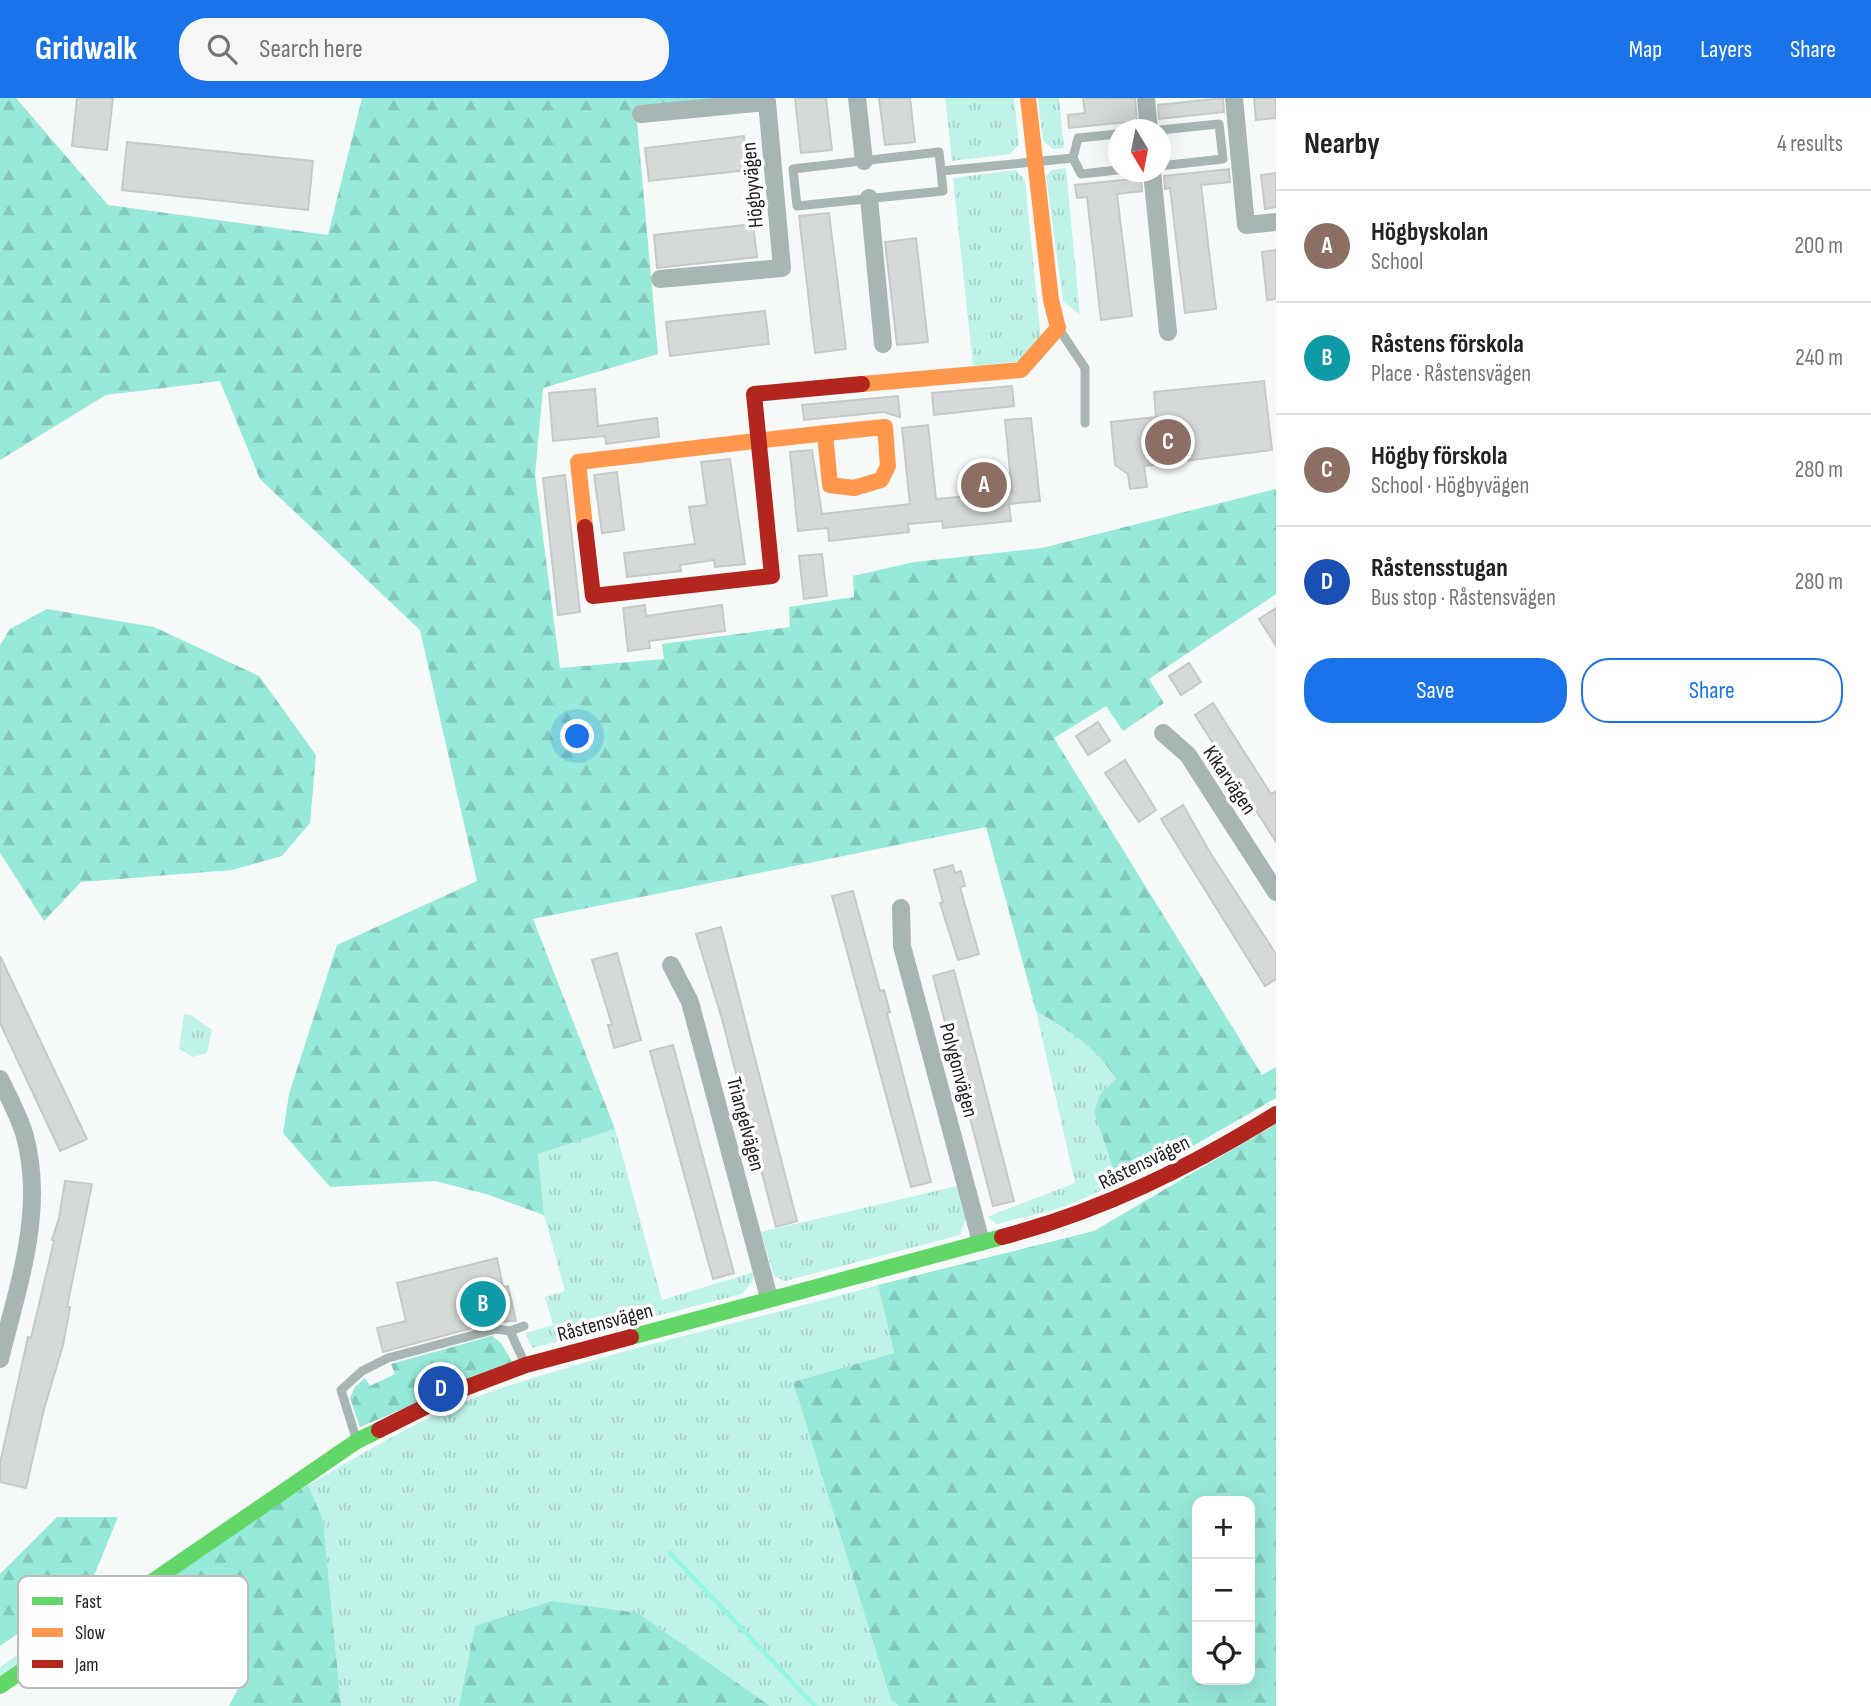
<!DOCTYPE html>
<html lang="en">
<head>
<meta charset="utf-8">
<style>
  :root { --surface:#fff; --page:#f6f6f6; --text:#222; --muted:#767676; --line:#e0e0e0; --accent:#1a73e8 }
  body { margin:0; font-family:"Sofia Sans Condensed",sans-serif; background:var(--page); color:var(--text) }
  .controls { position:absolute; right:21px; bottom:21px; display:grid; overflow:hidden; border-radius:14px; box-shadow:0 7px 28px #0002 }
  .controls button { width:63px; height:63px; display:grid; place-items:center; padding:0; border:0; border-bottom:2px solid var(--line); background:var(--surface); color:var(--text); font:35px sans-serif }
  .compass { position:absolute; left:1108px; top:21px; width:63px; height:63px; border-radius:50%; background:var(--surface); box-shadow:0 7px 28px #0002; rotate:170deg }
  .you { position:absolute; left:578px; top:639px; width:24px; height:24px; margin:-18px; border:5px solid #fff; border-radius:50%; background:#1a73e8; box-shadow:0 0 0 10px #1a73e833 }
  .badge { display:grid; place-items:center; width:46px; height:46px; border-radius:50%; background:var(--accent); color:#fff; font-size:23px; font-weight:700 }
  .pin { position:absolute; translate:-50% -50%; border:4px solid #fff; box-shadow:0 2px 7px #0006 }
  .list { margin:0; padding:0; list-style:none }
  h2 { display:flex; justify-content:space-between; align-items:center; height:91px; margin:0; padding:0 28px; font-size:30px }
  h2 small { font-size:23px; font-weight:400; color:var(--muted) }
  .list li { display:grid; grid-template-columns:46px 1fr auto; gap:21px; align-items:center; box-sizing:border-box; height:112px; padding:0 28px; border-top:2px solid var(--line) }
  .list b { display:block; font-size:26px; white-space:nowrap }
  .list p { margin:0; font-size:23px; white-space:nowrap; color:var(--muted) }
  .list em { font-size:23px; font-style:normal; color:var(--muted) }
  .actions { display:flex; gap:14px; padding:21px 28px }
  .actions a { flex:1; padding:16px 0; border:2px solid var(--accent); border-radius:28px; text-align:center; font-size:24px; color:var(--accent) }
  .actions .main { background:var(--accent); color:#fff }
  .icon { flex:none; width:38px; height:38px; fill:none; stroke:currentColor; stroke-width:2; stroke-linecap:round; stroke-linejoin:round }
  .map { position:relative; flex:none; width:1276px; height:1608px; overflow:hidden }
  header { display:flex; align-items:center; gap:42px; box-sizing:border-box; height:98px; padding:0 35px; background:var(--accent); color:#fff }
  header strong { font-size:33px }
  nav { display:flex; gap:38px; margin-inline-start:auto; font-size:24px }
  .search { width:490px; height:63px; background:var(--page); display:flex; align-items:center; gap:18px; box-sizing:border-box; padding:0 24px; border-radius:28px; color:var(--muted); font-size:26px }
  main { display:flex }
  aside { flex:1; background:var(--surface) }
  .map>svg:first-child { display:block }
  .grass { fill:url(#grass-tufts) }
  .forest { fill:url(#forest-firs); fill-rule:evenodd }
  .lines { fill:none; stroke-linecap:round; stroke-linejoin:round }
  .stream { stroke:#94f7e4; stroke-width:4.5 }
  .building { fill:#d5d9d8; stroke:#c5c9c8; stroke-width:2 }
  .lane { stroke:#a8b6b3; stroke-width:9 }
  .street { stroke:#a8b6b3; stroke-width:18 }
  .fast { stroke:#63d668; stroke-width:16 }
  .slow { stroke:#ff974d; stroke-width:16 }
  .jam { stroke:#b3261e; stroke-width:16 }
  .labels { text-anchor:middle; stroke-width:7; stroke-linejoin:round; paint-order:stroke }
  .street-label { font-size:21px; fill:#1c201f; stroke:#fff }
  .key { fill:#fff; stroke:#bbbcbc; stroke-width:2 }
  .key-label { font-size:19px; fill:#1c201f }
</style>
</head>
<body>
<header>
<strong>Gridwalk</strong>
<div class="search"><svg class="icon" aria-label="search" viewBox="0 0 24 24"><circle cx="10" cy="10" r="6"/><path d="M15 15l6 6"/></svg>Search here</div>
<nav><a>Map</a><a>Layers</a><a>Share</a></nav>
</header>
<main>
<div class="map">
<svg width="1276" height="1608" viewBox="0 0 1276 1608">
  <defs>
    <pattern id="grass-tufts" width="24" height="20" patternUnits="userSpaceOnUse" patternTransform="scale(1.75)"><rect width="24" height="20" fill="#c0f3e8"/><path d="M3 7l-1-3M5 7V3M7 7l1-3M15 17l-1-3M17 17v-4M19 17l1-3" fill="none" stroke="#a4d0c7"/></pattern>
    <pattern id="forest-firs" width="22" height="20" patternUnits="userSpaceOnUse" patternTransform="scale(1.75)"><rect width="22" height="20" fill="#97e9da"/><path d="M5 1l3.5 6h-7zM16 11l3.5 6h-7z" fill="#82c8bb"/></pattern>
  </defs>
  <rect width="100%" height="100%" fill="#f5faf9"/>
  <g class="grass">
    <polygon points="945,0 1014,0 1019,47 1010,56 952,63"/>
    <polygon points="1038,0 1059,0 1064,50 1053,51 1043,43"/>
    <polygon points="1066,70 1080,217 1063,203 1046,78 1052,72"/>
    <polygon points="1016,72 1025,82 1043,261 973,268 953,80"/>
    <path d="M1036,913C1067,931 1098,949 1116,981L1100,996L1094,1014L1118,1085L1064,1109L997,1126L987,1119L1075,1085Z"/>
    <polygon points="184,916 191,917 212,932 207,955 193,959 179,951"/>
    <polygon points="615,1031 662,1202 754,1174 752,1184 742,1196 532,1250 525,1235 553,1227 545,1199 565,1193 544,1117 538,1056"/>
    <polygon points="957,1088 966,1120 960,1137 785,1183 774,1178 761,1134"/>
    <path d="M878,1187L894,1255L793,1284L891,1602L899,1608H770L638,1515L475,1528L459,1608H341L323,1422L308,1387C369,1352 431,1314 498,1291C623,1250 752,1222 878,1187Z"/>
    <polygon points="97,1500 109,1502 0,1579 0,1569"/>
  </g>
  <g class="forest">
    <path d="M0,0H16L108,107L328,137L362,0H765L636,13L658,256L543,290L535,377L560,570L664,561L662,546L790,529L789,509L854,499L853,478L914,464L1042,450L1276,391V496L1149,581L1164,605L1123,633L1106,608L1054,640L1262,977L1276,969V1000L1162,1066L1118,1085L1094,1014L1100,996L1116,981C1097,949 1067,931 1036,913L986,729L533,821L615,1031L538,1056L544,1117L486,1096L435,1083L330,1089L283,1035L289,996L337,847L477,783L420,532L260,381L220,283L106,297L0,362Z"/>
    <polygon points="47,511 154,529 259,578 316,657 310,725 282,758 232,772 81,784 44,823 0,755 0,547 10,531"/>
    <path d="M1276,1026V1608H899L891,1602L793,1284L894,1255L878,1187L1094,1133ZM1197,1403H1250V1582H1197Z"/>
    <polygon points="492,1238 501,1245 513,1265 360,1329 350,1300 355,1289 365,1280 370,1288 395,1276 391,1266"/>
    <polygon points="308,1387 323,1422 341,1608 229,1608 246,1575 245,1528 169,1477"/>
    <polygon points="57,1419 118,1419 91,1485 0,1548 0,1476"/>
    <polygon points="552,1503 638,1515 770,1608 459,1608 475,1528"/>
  </g>
  <g class="lines">
    <polyline class="stream" points="670,1455 815,1608"/>
  </g>
  <g class="building">
    <polygon points="77,0 113,0 107,52 72,48"/>
    <polygon points="795,0 826,0 832,52 801,55"/>
    <polygon points="879,0 910,0 915,44 885,47"/>
    <polygon points="1083,0 1135,0 1137,23 1069,30 1068,17 1085,15"/>
    <polygon points="1223,0 1224,14 1159,21 1158,7"/>
    <polygon points="1254,0 1276,0 1276,20 1256,22"/>
    <polygon points="744,38 748,72 649,83 645,50"/>
    <polygon points="127,44 313,63 308,112 122,92"/>
    <polygon points="1229,71 1230,84 1201,87 1216,211 1185,215 1170,90 1165,91 1164,78"/>
    <polygon points="1276,75 1276,109 1265,111 1261,77"/>
    <polygon points="1141,80 1142,93 1117,96 1132,218 1101,222 1087,99 1077,100 1075,87"/>
    <polygon points="829,115 846,251 815,255 799,118"/>
    <polygon points="753,126 757,159 657,170 654,137"/>
    <polygon points="916,140 928,244 897,247 885,144"/>
    <polygon points="1276,152 1276,201 1267,202 1262,154"/>
    <polygon points="765,213 769,246 670,258 666,224"/>
    <polygon points="1264,283 1272,352 1144,368 1147,389 1130,391 1128,376 1115,367 1111,324 1156,319 1154,294"/>
    <polygon points="1012,288 1014,308 934,317 932,295"/>
    <polygon points="595,291 598,328 657,320 659,339 606,346 605,338 553,343 549,295"/>
    <polygon points="898,298 900,319 884,314 804,322 802,307"/>
    <polygon points="1031,320 1040,403 1009,406 1011,423 943,430 942,423 908,426 909,434 829,443 828,430 798,433 790,354 812,352 822,416 910,406 902,330 928,327 936,401 1012,394 1005,322"/>
    <polygon points="730,361 745,466 715,469 714,462 680,467 681,473 627,479 624,455 695,446 689,409 707,407 701,364"/>
    <polygon points="617,374 624,432 602,435 594,377"/>
    <polygon points="565,377 580,514 558,517 543,380"/>
    <polygon points="822,456 827,498 804,501 799,458"/>
    <polygon points="645,507 646,518 722,507 725,533 649,543 650,550 628,553 623,510"/>
    <polygon points="1276,510 1276,548 1259,521"/>
    <polygon points="1189,565 1201,584 1181,597 1169,578"/>
    <polygon points="1213,605 1271,696 1276,693 1276,744 1195,617"/>
    <polygon points="1098,624 1110,643 1088,657 1076,638"/>
    <polygon points="1125,662 1156,712 1139,724 1105,675"/>
    <polygon points="1183,707 1211,756 1276,856 1276,881 1265,888 1161,721"/>
    <polygon points="953,767 955,775 961,773 965,788 960,789 979,856 958,862 940,805 943,804 934,772"/>
    <polygon points="853,793 880,893 884,892 890,914 887,915 931,1084 911,1089 832,798"/>
    <polygon points="721,829 797,1123 776,1129 722,921 696,836"/>
    <polygon points="617,855 641,942 614,950 608,927 612,927 592,862"/>
    <polygon points="0,858 87,1041 60,1053 0,925"/>
    <polygon points="954,872 1014,1103 993,1108 933,878"/>
    <polygon points="673,947 734,1175 713,1181 650,953"/>
    <polygon points="65,1083 92,1086 67,1209 70,1209 63,1247 44,1311 26,1390 0,1384 0,1365 28,1239 31,1240 54,1143 52,1142 59,1120"/>
    <polygon points="497,1160 503,1189 508,1188 516,1223 494,1224 383,1254 377,1230 406,1223 397,1185"/>
  </g>
  <g class="lines">
    <g class="lane">
      <polyline points="1160,32 1219,26 1223,61 1160,68"/>
      <polyline points="1118,36 1078,40 1073,60 1081,76 1118,72"/>
      <polyline points="941,73 939,54 793,71 797,108 943,93 941,73 1073,60"/>
      <polyline points="1059,231 1085,270 1085,325"/>
      <polyline points="510,1233 524,1228"/>
      <polyline points="356,1340 341,1292 362,1273 388,1260 496,1231 510,1233 525,1266"/>
    </g>
    <g class="street">
      <polyline points="857,0 864,63"/>
      <polyline points="1146,0 1149,32"/>
      <polyline points="1234,0 1246,127 1276,124"/>
      <polyline points="641,16 767,4 782,170 660,181"/>
      <polyline points="1152,74 1168,234"/>
      <polyline points="869,100 883,246"/>
      <polyline points="1163,635 1188,657 1276,794"/>
      <polyline points="901,810 902,848 981,1144"/>
      <polyline points="671,867 690,904 769,1200"/>
      <path d="M0,981C8,998 18,1016 24,1035C46,1111 18,1187 0,1261"/>
    </g>
    <g class="fast">
      <polyline points="631,1239 1002,1139"/>
      <polyline points="0,1588 357,1343 379,1332"/>
    </g>
    <g class="slow">
      <polyline points="862,286 1021,272 1058,230 1051,202 1028,0"/>
      <path d="M585,429L578,364C680,352 783,339 885,329L888,368L881,382L854,390L830,387L825,335"/>
    </g>
    <g class="jam">
      <polyline points="585,429 593,498 772,478 754,296 862,286"/>
      <path d="M1002,1139C1101,1113 1189,1070 1276,1016"/>
      <polyline points="379,1332 457,1293 526,1267 631,1239"/>
    </g>
  </g>
  <g class="labels">
    <g class="street-label">
      <text transform="translate(752 87) rotate(-95)" y="7">Högbyvägen</text>
      <text transform="translate(1230 682) rotate(56)" y="7">Kikarvägen</text>
      <text transform="translate(959 972) rotate(75)" y="7">Polygonvägen</text>
      <text transform="translate(746 1026) rotate(75)" y="7">Triangelvägen</text>
      <text transform="translate(1144 1064) rotate(-26)" y="7">Råstensvägen</text>
      <text transform="translate(605 1224) rotate(-15)" y="7">Råstensvägen</text>
    </g>
  </g>
  <rect x="18" y="1478" width="230" height="112" rx="10" class="key"/>
  <rect x="32" y="1499" width="31" height="8" fill="#63d668"/>
  <rect x="32" y="1530" width="31" height="9" fill="#ff974d"/>
  <rect x="32" y="1562" width="31" height="8" fill="#b3261e"/>
  <g class="key-label">
    <text x="75" y="1510">Fast</text>
    <text x="75" y="1541">Slow</text>
    <text x="75" y="1573">Jam</text>
  </g>
</svg>
<div class="controls">
<button>+</button>
<button>−</button>
<button><svg class="icon" aria-label="locate" viewBox="0 0 24 24"><circle cx="12" cy="12" r="6"/><path d="M12 2v4M12 18v4M2 12h4M18 12h4"/></svg></button>
</div>
<svg class="compass" viewBox="-18 -18 36 36"><path d="M0-13l5 13h-10z" fill="#e53935"/><path d="M0 13l5-13h-10z" fill="#767676"/></svg>
<div class="you"></div>
<div class="pin badge" style="left:984px;top:387px;background:#8d6e63">A</div>
<div class="pin badge" style="left:483px;top:1206px;background:#0f9aa8">B</div>
<div class="pin badge" style="left:1168px;top:344px;background:#8d6e63">C</div>
<div class="pin badge" style="left:441px;top:1291px;background:#1a4fb4">D</div>
</div>
<aside>
<h2>Nearby<small>4 results</small></h2>
<ul class="list">
<li><span class="badge" style="background:#8d6e63">A</span><div><b>Högbyskolan</b><p>School</p></div><em>200 m</em></li>
<li><span class="badge" style="background:#0f9aa8">B</span><div><b>Råstens förskola</b><p>Place · Råstensvägen</p></div><em>240 m</em></li>
<li><span class="badge" style="background:#8d6e63">C</span><div><b>Högby förskola</b><p>School · Högbyvägen</p></div><em>280 m</em></li>
<li><span class="badge" style="background:#1a4fb4">D</span><div><b>Råstensstugan</b><p>Bus stop · Råstensvägen</p></div><em>280 m</em></li>
</ul>
<div class="actions"><a class="main">Save</a><a>Share</a></div>
</aside>
</main>
</body>
</html>
